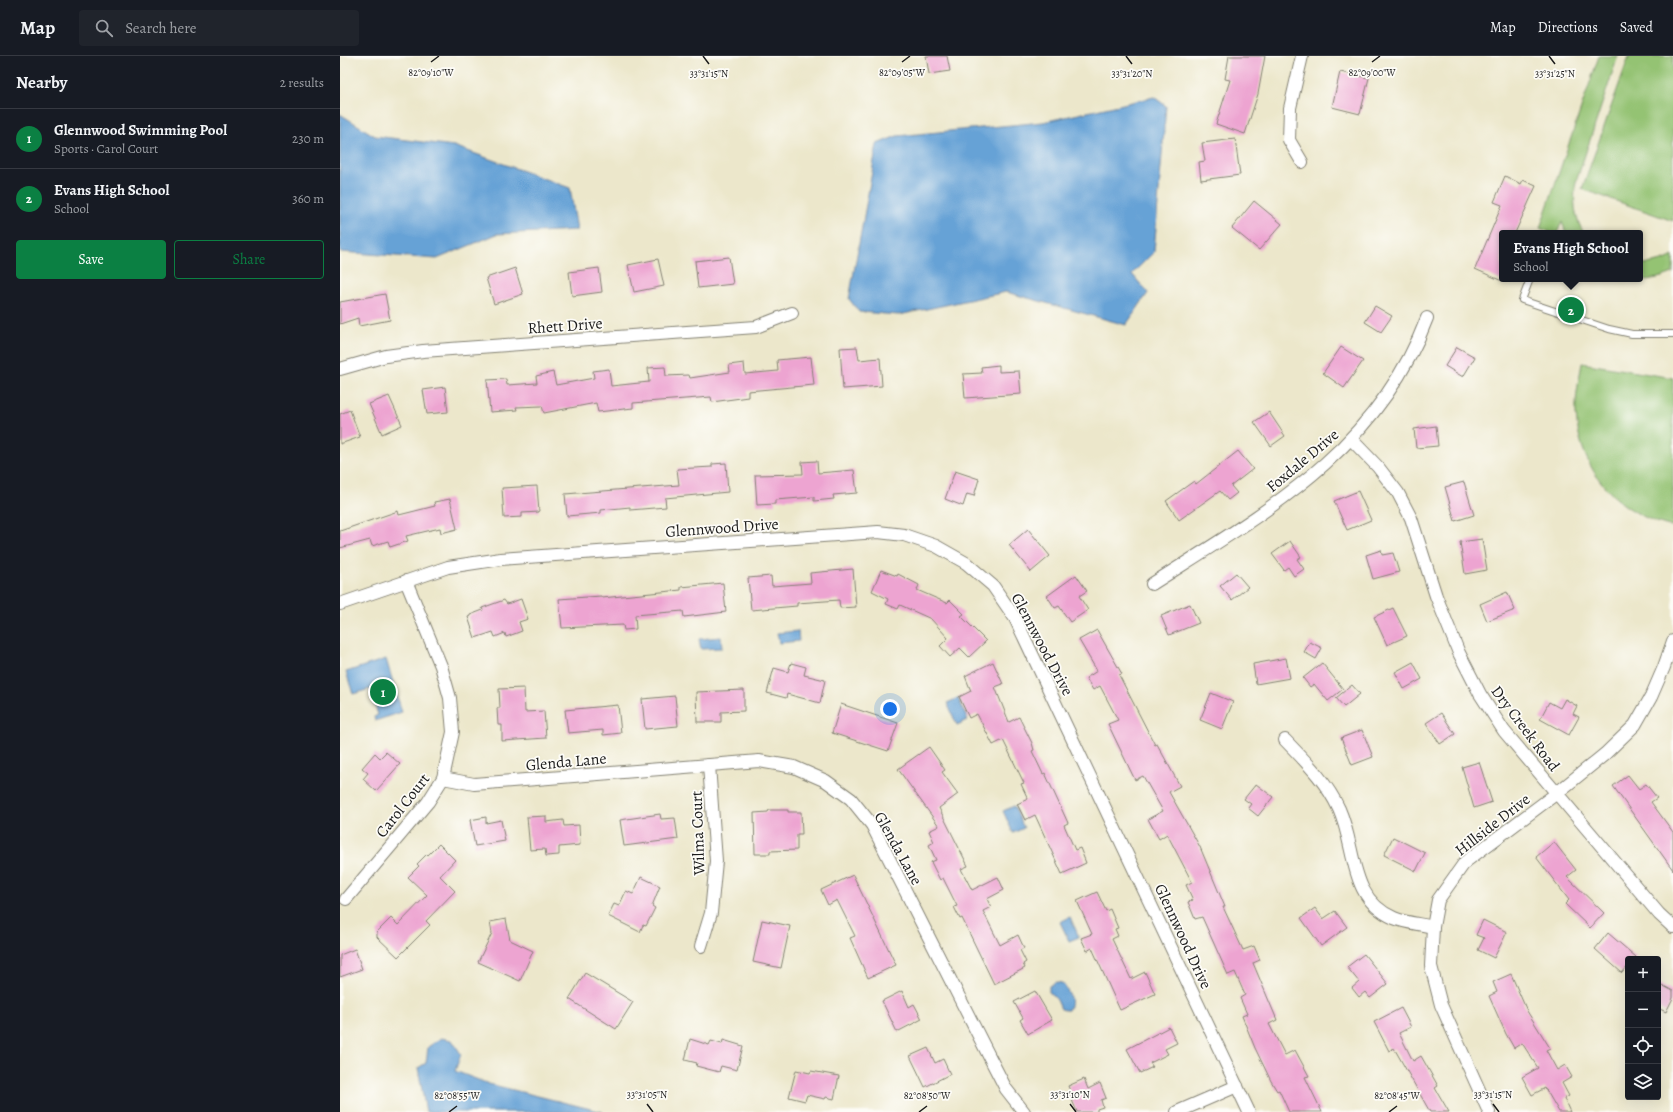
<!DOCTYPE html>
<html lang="en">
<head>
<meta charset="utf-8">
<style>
  :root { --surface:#171b24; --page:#20242c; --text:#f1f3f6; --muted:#9ea1a6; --line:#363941; --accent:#0b8043 }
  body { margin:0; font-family:Alegreya,serif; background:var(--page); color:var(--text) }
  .controls { position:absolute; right:12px; bottom:12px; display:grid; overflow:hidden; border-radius:4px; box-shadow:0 4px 16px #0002 }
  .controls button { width:36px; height:36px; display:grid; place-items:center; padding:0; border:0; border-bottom:1px solid var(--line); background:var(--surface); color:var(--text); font:20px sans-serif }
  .you { position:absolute; left:550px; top:653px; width:14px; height:14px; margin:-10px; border:3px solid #fff; border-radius:50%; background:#1a73e8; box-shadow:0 0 0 6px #1a73e833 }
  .badge { display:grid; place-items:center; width:26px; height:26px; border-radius:50%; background:var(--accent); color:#fff; font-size:13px; font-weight:700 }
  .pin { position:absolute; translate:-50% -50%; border:2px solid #fff; box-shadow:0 1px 4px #0006 }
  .popup { position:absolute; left:1159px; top:174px; width:144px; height:52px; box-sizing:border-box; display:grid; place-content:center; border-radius:4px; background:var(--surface); filter:drop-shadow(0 1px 3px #0005); font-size:13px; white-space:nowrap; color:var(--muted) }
  .popup b { font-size:15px; color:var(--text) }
  .popup::after { content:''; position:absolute; left:50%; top:100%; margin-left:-8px; border:8px solid transparent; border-top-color:var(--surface) }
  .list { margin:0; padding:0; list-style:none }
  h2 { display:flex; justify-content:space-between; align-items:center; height:52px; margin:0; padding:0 16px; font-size:17px }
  h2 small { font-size:13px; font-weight:400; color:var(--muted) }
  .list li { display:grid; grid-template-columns:26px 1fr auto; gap:12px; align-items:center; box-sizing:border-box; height:60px; padding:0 16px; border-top:1px solid var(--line) }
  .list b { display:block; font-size:15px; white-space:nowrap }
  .list p { margin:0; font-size:13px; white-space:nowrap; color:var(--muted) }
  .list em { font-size:13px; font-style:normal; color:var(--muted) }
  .actions { display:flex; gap:8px; padding:12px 16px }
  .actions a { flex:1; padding:9px 0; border:1px solid var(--accent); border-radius:4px; text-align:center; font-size:14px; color:var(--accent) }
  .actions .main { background:var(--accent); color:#fff }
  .icon { flex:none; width:22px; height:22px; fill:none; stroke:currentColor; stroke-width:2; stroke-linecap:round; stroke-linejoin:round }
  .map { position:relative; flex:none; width:1333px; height:1056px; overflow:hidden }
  header { display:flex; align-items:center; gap:24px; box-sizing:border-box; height:56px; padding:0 20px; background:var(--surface); border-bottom:1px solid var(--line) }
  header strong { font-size:19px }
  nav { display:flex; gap:22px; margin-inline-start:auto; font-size:14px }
  .search { width:280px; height:36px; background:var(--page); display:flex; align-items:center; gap:10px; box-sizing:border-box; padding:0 14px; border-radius:4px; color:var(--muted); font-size:15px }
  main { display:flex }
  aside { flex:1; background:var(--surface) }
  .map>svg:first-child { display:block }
  .green { fill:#94c373; stroke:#587048 }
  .water { fill:#66a2d6; stroke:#415f79 }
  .building { fill:#eda4d1 }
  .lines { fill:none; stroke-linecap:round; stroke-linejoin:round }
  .lane-casing { stroke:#848274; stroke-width:8 }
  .street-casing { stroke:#848274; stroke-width:14 }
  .lane { stroke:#fff; stroke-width:6 }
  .street { stroke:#fff; stroke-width:12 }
  .ticks { fill:none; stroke:#1c1c1c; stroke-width:1.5 }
  .labels { text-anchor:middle; stroke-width:3.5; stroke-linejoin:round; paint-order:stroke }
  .street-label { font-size:16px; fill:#1c1c1c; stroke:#fdfcf7 }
  .ticks-label { font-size:10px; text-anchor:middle; fill:#1c1c1c; stroke:#fdfcf7; stroke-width:3.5; stroke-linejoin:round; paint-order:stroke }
</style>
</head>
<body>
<header>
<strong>Map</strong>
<div class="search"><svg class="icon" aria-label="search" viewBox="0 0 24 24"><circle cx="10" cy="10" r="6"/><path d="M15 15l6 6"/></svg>Search here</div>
<nav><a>Map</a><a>Directions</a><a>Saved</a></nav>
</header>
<main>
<aside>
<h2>Nearby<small>2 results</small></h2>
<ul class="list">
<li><span class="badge">1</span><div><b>Glennwood Swimming Pool</b><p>Sports · Carol Court</p></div><em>230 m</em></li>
<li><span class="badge">2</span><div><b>Evans High School</b><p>School</p></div><em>360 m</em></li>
</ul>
<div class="actions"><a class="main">Save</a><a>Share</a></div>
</aside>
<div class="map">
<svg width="1333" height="1056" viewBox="0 0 1333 1056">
  <rect width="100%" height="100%" fill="#fdfcf7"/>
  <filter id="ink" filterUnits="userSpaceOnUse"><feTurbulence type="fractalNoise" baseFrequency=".025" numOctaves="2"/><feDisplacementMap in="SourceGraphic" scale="8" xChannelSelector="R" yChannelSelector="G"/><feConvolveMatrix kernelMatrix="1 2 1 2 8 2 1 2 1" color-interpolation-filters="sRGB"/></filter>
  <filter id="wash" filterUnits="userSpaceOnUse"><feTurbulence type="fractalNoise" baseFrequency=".012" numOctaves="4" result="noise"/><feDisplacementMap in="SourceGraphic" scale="16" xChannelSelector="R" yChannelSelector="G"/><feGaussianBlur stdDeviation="0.9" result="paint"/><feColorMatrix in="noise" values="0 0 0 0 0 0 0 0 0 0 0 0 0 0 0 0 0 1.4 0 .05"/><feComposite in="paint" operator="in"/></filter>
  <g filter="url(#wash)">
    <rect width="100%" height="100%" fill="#ece7cb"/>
    <g class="green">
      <path d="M1259,0H1278L1236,126C1233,143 1234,162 1244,177H1226L1222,166L1217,177H1212L1200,172Z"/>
      <polygon points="1289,0 1333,0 1333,165 1242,133"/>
      <path d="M1333,200V217C1318,223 1304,226 1287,223H1300V208C1311,208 1323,206 1333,200Z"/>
      <path d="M1242,307L1333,322V471C1278,458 1240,416 1236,358C1235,341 1239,324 1242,307Z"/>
    </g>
    <g class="water">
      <polygon points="814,41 826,50 814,196 792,218 808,237 786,269 666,236 559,259 519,256 509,243 537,88 557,80 703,66"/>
      <polygon points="0,58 35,80 114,90 230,132 237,174 157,178 97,203 0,196"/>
      <polygon points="458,575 459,585 439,587 437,577"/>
      <polygon points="381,581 382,592 361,593 359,583"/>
      <polygon points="46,603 62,656 35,665 34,661 38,659 30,633 13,638 6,616"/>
      <polygon points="618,642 628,664 617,669 607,647"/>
      <polygon points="674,750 684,772 673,777 663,755"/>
      <polygon points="730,861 739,881 729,885 720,866"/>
      <path d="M715,926L722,927C728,934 734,945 728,954H725L721,953L717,944L709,936V930Z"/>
      <polygon points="101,982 112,984 121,998 115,1015 149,1028 263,1056 86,1056 78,1012 86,1007 88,991"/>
    </g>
    <g id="blocks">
      <g class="building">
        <polygon points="586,0 607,0 610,15 589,18"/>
        <polygon points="889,0 925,0 918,38 905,78 876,68 890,24 885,23"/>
        <polygon points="1000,16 1029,22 1020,58 992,51"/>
        <polygon points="895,83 900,119 861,124 859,106 865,105 862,87"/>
        <polygon points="1165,120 1181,128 1183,124 1196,130 1175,177 1162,177 1162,225 1135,213 1162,149 1154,146"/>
        <polygon points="914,145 942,168 919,194 892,172"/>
        <polygon points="389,201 393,228 358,232 355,205"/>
        <polygon points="318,203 324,230 294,236 288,209"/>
        <polygon points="175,212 183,238 154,248 146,222"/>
        <polygon points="259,212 262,236 232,240 229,216"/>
        <polygon points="45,238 50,264 19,270 18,262 0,268 0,246"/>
        <polygon points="1035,250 1052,260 1041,276 1025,266"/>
        <polygon points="517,291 519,304 540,302 542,330 503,333 500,292"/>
        <polygon points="1001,291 1023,305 1004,332 983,317"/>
        <polygon points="1117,291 1135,301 1123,321 1105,310"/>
        <polygon points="471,301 474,329 408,335 408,341 372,346 371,341 293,347 293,352 258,356 256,347 204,357 202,350 176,351 177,354 150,356 147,324 166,323 167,329 197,327 196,320 213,316 216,329 254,322 253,315 269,313 271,330 309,326 308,312 325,311 326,320 349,319 350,322 390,316 389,309 404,307 405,318 438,315 437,304"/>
        <polygon points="659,309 659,316 679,315 681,338 625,342 623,318 642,317 641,311"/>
        <polygon points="105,331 108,356 87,358 83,334"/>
        <polygon points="49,340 62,369 42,378 29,348"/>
        <polygon points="10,354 20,381 0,388 0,358"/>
        <polygon points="929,356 945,380 931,390 914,366"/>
        <polygon points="1096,370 1098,390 1076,392 1074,373"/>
        <polygon points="898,395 913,413 891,430 897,437 888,444 880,435 839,464 826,445 854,425 856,428"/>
        <polygon points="477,405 478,417 514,414 517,437 493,439 494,443 474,445 474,441 435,444 435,448 417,449 415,419 463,418 462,406"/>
        <polygon points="386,407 388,436 325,442 326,451 290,454 290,451 261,454 261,457 227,460 225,438 339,429 337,413 372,411 372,408"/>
        <polygon points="615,415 639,423 634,440 627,438 623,450 605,443"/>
        <polygon points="1124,426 1134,459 1115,465 1105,431"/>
        <polygon points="197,430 199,456 182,457 182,461 164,462 162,432"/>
        <polygon points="1018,435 1031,464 1007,474 994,445"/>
        <polygon points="110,443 117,473 101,477 100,472 66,480 68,485 50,491 48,485 32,490 30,484 0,492 0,475 58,455 59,459 95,450 94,446"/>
        <polygon points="688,473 710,500 691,516 669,489"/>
        <polygon points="1142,483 1147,514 1125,518 1120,486"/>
        <polygon points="950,485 961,501 957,503 964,513 954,520 948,511 944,514 932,498"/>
        <polygon points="1041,494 1042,499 1053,497 1059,516 1033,523 1026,499"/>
        <polygon points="513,513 516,551 500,552 499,544 457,547 457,550 411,554 408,522 431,520 432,530 471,527 470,517"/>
        <polygon points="541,514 557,520 558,518 579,529 577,534 607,547 610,544 624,558 621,560 646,585 629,601 620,592 610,601 600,590 608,582 591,563 560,549 558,553 546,548 548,543 532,535"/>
        <polygon points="896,517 908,531 892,544 880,530"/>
        <polygon points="736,519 747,535 739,540 748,554 730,566 719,550 715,552 707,540"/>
        <polygon points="383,527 386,556 344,561 343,555 295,559 296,573 284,574 283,569 222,572 219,543 261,540 262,542 341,534 341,531"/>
        <polygon points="1167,536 1175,554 1147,565 1140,548"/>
        <polygon points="181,543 188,563 179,566 182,575 166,581 165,577 155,581 153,576 135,582 128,561 130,560 130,559 143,554 142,552 164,544 167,548"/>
        <polygon points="850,548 859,567 829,579 821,560"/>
        <polygon points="1053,552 1067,580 1047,589 1034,561"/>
        <polygon points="757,574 782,618 779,619 815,689 817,688 840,730 829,736 860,791 885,851 883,851 903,894 914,890 920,904 913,907 937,964 929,968 945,999 955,994 969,1020 965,1021 982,1056 949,1056 939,1034 937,1035 931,1025 915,992 902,960 907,958 900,942 905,939 895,916 888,919 862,861 855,863 848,846 853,844 846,829 852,826 827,778 819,783 808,763 823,755 803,720 795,724 768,668 778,664 760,630 753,634 746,622 757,615 739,584"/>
        <polygon points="970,586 982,592 976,603 964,596"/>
        <polygon points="946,602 950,622 916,628 913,608"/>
        <polygon points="653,606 663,628 655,631 669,666 679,661 692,687 694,694 692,695 703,718 705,717 728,767 724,769 735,794 740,792 746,807 722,818 695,759 685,764 677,748 688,743 681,728 684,727 663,684 653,689 637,658 629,662 619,641 631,635 625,620"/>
        <polygon points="1073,606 1082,623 1064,633 1055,616"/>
        <polygon points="451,607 466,611 464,619 485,624 480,647 447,638 446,642 427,637 434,612 448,616"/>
        <polygon points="982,607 1003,633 988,645 974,628 970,631 963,622"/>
        <polygon points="1012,629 1020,638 1004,651 996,642"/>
        <polygon points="184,632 185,656 204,655 206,682 162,685 162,669 158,669 157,652 160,652 159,633"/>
        <polygon points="404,634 404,655 381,656 381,666 357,666 356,636"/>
        <polygon points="871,637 893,646 882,673 860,664"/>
        <polygon points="335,640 338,670 305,673 302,643"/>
        <polygon points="1225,643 1237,650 1233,658 1239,661 1229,679 1200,663 1209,646 1220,652"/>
        <polygon points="501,648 558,667 548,695 492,677"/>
        <polygon points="278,649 281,677 263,679 263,674 228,677 225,654"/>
        <polygon points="1101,657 1115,678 1100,688 1086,667"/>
        <polygon points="1022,674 1033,701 1012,709 1001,682"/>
        <polygon points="589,691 605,714 602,716 618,738 599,752 628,810 621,813 632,834 658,821 664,834 647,843 651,851 643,855 660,889 678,879 684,892 680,894 686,906 683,908 685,912 654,928 622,862 620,863 614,851 617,850 603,822 600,824 591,806 596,804 589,789 594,786 589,775 599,770 558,713"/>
        <polygon points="46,696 60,708 36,735 23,723 28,717 22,712 35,697 40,702"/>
        <polygon points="1139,706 1152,746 1134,752 1122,711"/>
        <polygon points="1288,719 1299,733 1306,728 1317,742 1311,746 1333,776 1333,814 1273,730"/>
        <polygon points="916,728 933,741 918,760 908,752 911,748 904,743"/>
        <polygon points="429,754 448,754 448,756 461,756 462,778 457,778 457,794 430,795 430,798 415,798 414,757 428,756"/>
        <polygon points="320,758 321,763 335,762 338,783 284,790 280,764"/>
        <polygon points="206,760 206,766 223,764 224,770 239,769 240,789 219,791 219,799 206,800 205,793 190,794 187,761"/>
        <polygon points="146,761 146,767 161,764 165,785 135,790 130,764"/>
        <polygon points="1053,781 1085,797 1076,815 1044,799"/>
        <polygon points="1214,786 1236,814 1227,821 1264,857 1250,872 1225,848 1229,844 1196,801"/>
        <polygon points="99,788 115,804 100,820 115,835 86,865 90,869 58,901 37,881 37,876 51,862 58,869 87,839 68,821 79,810 77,808 87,798 88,799"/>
        <polygon points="513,819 556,909 528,922 510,882 515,880 497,844 488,849 481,834"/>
        <polygon points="301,821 320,830 312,850 315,852 306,870 303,869 300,876 268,860 274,848 279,850 286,835 293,838"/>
        <polygon points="757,836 766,855 770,853 778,872 775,873 778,880 772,883 791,923 805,916 815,938 780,954 752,892 747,895 741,882 752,878 737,845"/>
        <polygon points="975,852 983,863 995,855 1007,871 981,890 961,862"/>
        <polygon points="166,863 170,884 193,895 180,925 138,906 152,877 150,866"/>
        <polygon points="422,864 450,870 441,912 413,906"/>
        <polygon points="1143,864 1167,876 1154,902 1138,894 1144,882 1136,879"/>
        <polygon points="1268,877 1296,901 1294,903 1288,903 1288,910 1282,917 1255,893"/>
        <polygon points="15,893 22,913 0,921 0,899"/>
        <polygon points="1024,898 1048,928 1030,942 1025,936 1019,941 1012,932 1019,926 1007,911"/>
        <polygon points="245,917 293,946 276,973 229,943"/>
        <polygon points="1171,918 1187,955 1210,992 1206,994 1217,1014 1225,1009 1232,1021 1222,1027 1229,1040 1224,1043 1230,1056 1219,1056 1205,1032 1192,1039 1182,1021 1198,1012 1182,987 1174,992 1166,978 1149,940 1157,936 1153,926"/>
        <polygon points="1318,927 1333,935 1333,942 1326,956 1318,952"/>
        <polygon points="562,935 569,951 574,948 582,963 557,976 542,945"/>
        <polygon points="695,935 712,964 688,978 680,964 683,962 674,946"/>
        <polygon points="1061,952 1071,971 1059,977 1073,1005 1081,1000 1098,1030 1095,1032 1109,1056 1090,1056 1054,992 1049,995 1034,966"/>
        <polygon points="829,971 837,987 825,993 828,998 810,1007 813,1011 800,1017 787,993"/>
        <polygon points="350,983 369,989 371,985 382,988 383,984 403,990 397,1014 381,1010 379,1016 356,1010 357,1007 345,1004"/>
        <polygon points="588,992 595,1007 603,1003 610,1018 585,1031 570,1000"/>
        <polygon points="456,1014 470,1017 471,1015 499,1020 494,1043 486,1041 485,1043 467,1039 465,1045 449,1041"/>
        <polygon points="744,1023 748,1033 760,1027 766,1042 761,1044 763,1051 757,1053 757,1056 737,1056 729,1037 731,1037 728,1030"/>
      </g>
    </g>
  </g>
  <g filter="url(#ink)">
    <use href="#blocks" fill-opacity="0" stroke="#848274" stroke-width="1"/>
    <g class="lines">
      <defs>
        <polyline id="lane" points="1190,223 1182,244 1269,273 1292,278 1333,278"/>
        <g id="street">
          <polyline points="962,0 950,52 949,84 962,106"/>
          <polyline points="0,313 46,300 83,295 416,271 452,257"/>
          <polyline points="1011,383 1038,411 1058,437 1071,462 1096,540 1119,597 1140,638 1164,675 1319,858 1333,871"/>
          <path d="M812,528C925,456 1037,395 1087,262"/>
          <polyline points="0,548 108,511 161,503 538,476 564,479 596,490 626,507 653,530 675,562 909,1056"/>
          <path d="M945,684C966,706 986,725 999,753C1017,793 1008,842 1054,862C1066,867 1081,868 1093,871"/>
          <polyline points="103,722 134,728 419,705 454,711 486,725 511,743 532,769 649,1000 666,1033 684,1056"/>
          <polyline points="6,843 88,746 103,722 113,676 110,642 101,610 66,525"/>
          <polyline points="361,890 371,857 376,805 369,709"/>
          <polyline points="837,1056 897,1030"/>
          <polyline points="1149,1056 1101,949 1091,910 1093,871 1098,844 1125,806 1217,737 1265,698 1295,669 1311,641 1324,611 1333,585"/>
        </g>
      </defs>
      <use href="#lane" class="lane-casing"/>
      <use href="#street" class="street-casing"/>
      <use href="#lane" class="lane"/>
      <use href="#street" class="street"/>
    </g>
  </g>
  <path class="ticks" d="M363,0L369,8M786,0L792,8M1209,0L1215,8M91,6L99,0M562,6L570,0M1032,6L1040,0M307,1048L313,1056M730,1048L736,1056M1153,1048L1159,1056M109,1056L117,1050M579,1056L587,1050M1049,1056L1057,1050"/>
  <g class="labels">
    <g class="street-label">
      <text transform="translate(225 269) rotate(-4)" y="6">Rhett Drive</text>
      <text transform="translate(962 404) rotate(-40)" y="6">Foxdale Drive</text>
      <text transform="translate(382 471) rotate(-4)" y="6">Glennwood Drive</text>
      <text transform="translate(703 588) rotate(62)" y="6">Glennwood Drive</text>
      <text transform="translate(1186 672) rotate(53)" y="6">Dry Creek Road</text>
      <text transform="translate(226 705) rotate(-5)" y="6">Glenda Lane</text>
      <text transform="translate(62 749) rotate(-52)" y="6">Carol Court</text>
      <text transform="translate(1152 768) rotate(-38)" y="6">Hillside Drive</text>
      <text transform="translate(357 777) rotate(-92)" y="6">Wilma Court</text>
      <text transform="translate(559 792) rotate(61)" y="6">Glenda Lane</text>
      <text transform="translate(844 880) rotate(65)" y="6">Glennwood Drive</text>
    </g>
  </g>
  <g class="ticks-label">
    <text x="562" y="20">82°09'05"W</text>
    <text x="91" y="20">82°09'10"W</text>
    <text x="1032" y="20">82°09'00"W</text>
    <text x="369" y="21">33°31'15"N</text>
    <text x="792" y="21">33°31'20"N</text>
    <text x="1215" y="21">33°31'25"N</text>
    <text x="307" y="1042">33°31'05"N</text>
    <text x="730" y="1042">33°31'10"N</text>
    <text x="1153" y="1042">33°31'15"N</text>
    <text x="117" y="1043">82°08'55"W</text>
    <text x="587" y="1043">82°08'50"W</text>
    <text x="1057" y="1043">82°08'45"W</text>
  </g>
</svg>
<div class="controls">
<button>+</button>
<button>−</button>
<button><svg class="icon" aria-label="locate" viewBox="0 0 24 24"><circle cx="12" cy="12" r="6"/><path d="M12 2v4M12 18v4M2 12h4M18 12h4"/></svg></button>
<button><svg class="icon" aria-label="layers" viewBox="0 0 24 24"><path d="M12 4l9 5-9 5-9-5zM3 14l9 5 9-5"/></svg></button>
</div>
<div class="you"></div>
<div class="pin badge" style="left:43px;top:636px">1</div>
<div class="pin badge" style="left:1231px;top:254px">2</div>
<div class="popup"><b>Evans High School</b>School</div>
</div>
</main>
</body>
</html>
